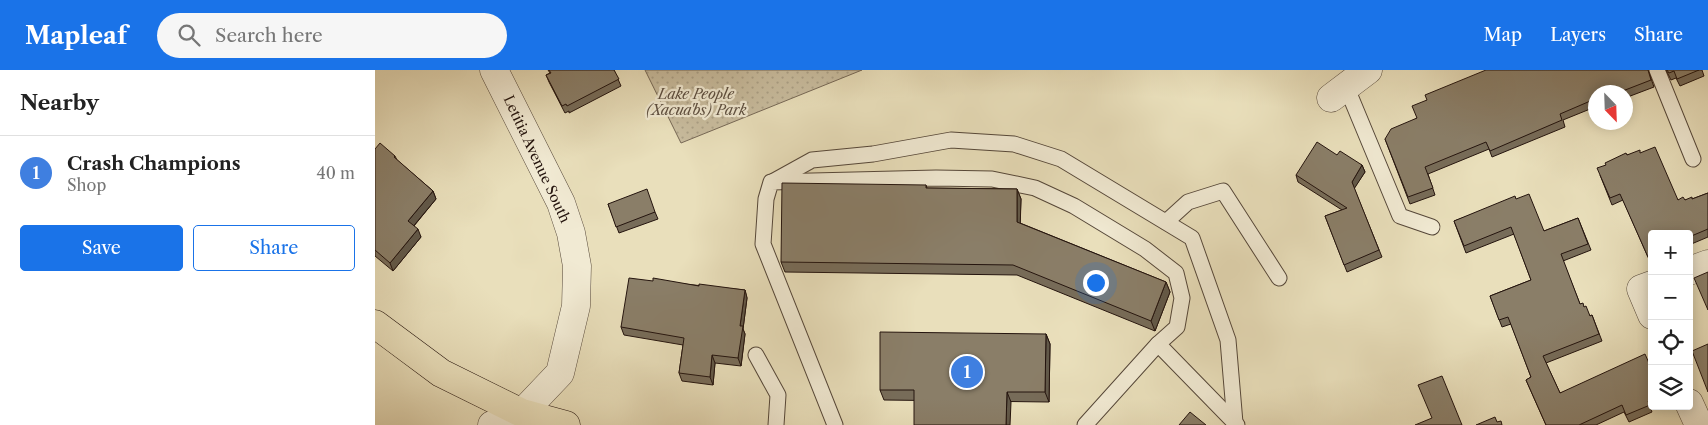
<!DOCTYPE html>
<html lang="en">
<head>
<meta charset="utf-8">
<style>
  :root { --surface:#fff; --page:#f6f6f6; --text:#222; --muted:#767676; --line:#e0e0e0; --accent:#1a73e8 }
  body { margin:0; font-family:"Libre Caslon Text",serif; background:var(--page); color:var(--text) }
  .controls { position:absolute; right:15px; bottom:15px; display:grid; overflow:hidden; border-radius:5px; box-shadow:0 2px 12px #0003 }
  .controls button { width:45px; height:45px; display:grid; place-items:center; padding:0; border:0; border-bottom:1px solid var(--line); background:var(--surface); color:var(--text); font:25px sans-serif }
  .compass { position:absolute; left:1213px; top:15px; width:45px; height:45px; border-radius:50%; background:var(--surface); box-shadow:0 2px 12px #0003; rotate:157deg }
  .you { position:absolute; left:720px; top:212px; width:18px; height:18px; margin:-12px; border:4px solid #fff; border-radius:50%; background:#1a73e8; box-shadow:0 0 0 8px #1a73e833 }
  .badge { display:grid; place-items:center; width:32px; height:32px; border-radius:50%; background:var(--accent); color:#fff; font-size:16px; font-weight:700 }
  .pin { position:absolute; translate:-50% -50%; border:2px solid #fff; box-shadow:0 1px 5px #0006 }
  .list { margin:0; padding:0; list-style:none }
  h2 { display:flex; justify-content:space-between; align-items:center; height:65px; margin:0; padding:0 20px; font-size:21px }
  h2 small { font-size:16px; font-weight:400; color:var(--muted) }
  .list li { display:grid; grid-template-columns:32px 1fr auto; gap:15px; align-items:center; box-sizing:border-box; height:75px; padding:0 20px; border-top:1px solid var(--line) }
  .list b { display:block; font-size:19px; white-space:nowrap }
  .list p { margin:0; font-size:16px; white-space:nowrap; color:var(--muted) }
  .list em { font-size:16px; font-style:normal; color:var(--muted) }
  .actions { display:flex; gap:10px; padding:15px 20px }
  .actions a { flex:1; padding:11px 0; border:1px solid var(--accent); border-radius:5px; text-align:center; font-size:18px; color:var(--accent) }
  .actions .main { background:var(--accent); color:#fff }
  .icon { flex:none; width:28px; height:28px; fill:none; stroke:currentColor; stroke-width:2; stroke-linecap:round; stroke-linejoin:round }
  .map { position:relative; flex:none; width:1333px; height:355px; overflow:hidden }
  header { display:flex; align-items:center; gap:30px; box-sizing:border-box; height:70px; padding:0 25px; background:var(--accent); color:#fff }
  header strong { font-size:24px }
  nav { display:flex; gap:28px; margin-inline-start:auto; font-size:18px }
  .search { width:350px; height:45px; background:var(--page); display:flex; align-items:center; gap:12px; box-sizing:border-box; padding:0 18px; border-radius:28px; color:var(--muted); font-size:19px }
  main { display:flex }
  aside { flex:1; background:var(--surface) }
  .map>svg:first-child { display:block }
  .park { fill:url(#park-dots); stroke:#766856 }
  .lines { fill:none; stroke-linecap:round; stroke-linejoin:round }
  .lane-casing { stroke:#554739; stroke-width:17 }
  .street-casing { stroke:#554739; stroke-width:29 }
  .primary-casing { stroke:#24140e; stroke-width:29 }
  .lane { stroke:#f1ead3; stroke-width:15 }
  .street { stroke:#f1ead3; stroke-width:28 }
  .primary { stroke:#e9dfbb; stroke-width:28 }
  .wall { fill:#776c59; stroke:#24140e }
  .shaded-wall { fill:#615849; stroke:#24140e }
  .building { fill:#8a7e68; stroke:#24140e }
  .labels { text-anchor:middle; stroke-width:4.5; stroke-linejoin:round; paint-order:stroke }
  .park-label { font-size:14px; font-style:italic; fill:#5d4f40; stroke:#f1ead3 }
  .street-label { font-size:14px; fill:#24140e; stroke:#f1ead3 }
</style>
</head>
<body>
<header>
<strong>Mapleaf</strong>
<div class="search"><svg class="icon" aria-label="search" viewBox="0 0 24 24"><circle cx="10" cy="10" r="6"/><path d="M15 15l6 6"/></svg>Search here</div>
<nav><a>Map</a><a>Layers</a><a>Share</a></nav>
</header>
<main>
<aside>
<h2>Nearby<small></small></h2>
<ul class="list">
<li><span class="badge" style="background:#3f7fe0">1</span><div><b>Crash Champions</b><p>Shop</p></div><em>40 m</em></li>
</ul>
<div class="actions"><a class="main">Save</a><a>Share</a></div>
</aside>
<div class="map">
<svg width="1333" height="355" viewBox="0 0 1333 355">
  <defs>
    <pattern id="park-dots" width="8" height="8" patternUnits="userSpaceOnUse" patternTransform="scale(1.25)"><rect width="8" height="8" fill="#c8bc9e"/><path d="M2 2h.1M6 6h.1" fill="none" stroke="#aca187" stroke-width="1.8" stroke-linecap="round"/></pattern>
  </defs>
  <rect width="100%" height="100%" fill="#e9dfbb"/>
  <filter id="stains"><feTurbulence type="fractalNoise" baseFrequency=".004" numOctaves="4"/><feColorMatrix values="0 0 0 0 .2 0 0 0 0 .09 0 0 0 0 .02 0 0 0 .5 -.17"/></filter>
  <radialGradient id="worn" r=".72"><stop offset=".6" stop-color="#630" stop-opacity="0"/><stop offset="1" stop-color="#630" stop-opacity=".3"/></radialGradient>
  <polygon class="park" points="270,0 487,0 306,73"/>
  <g class="lines">
    <defs>
      <g id="lane">
        <polyline points="1282,0 1318,89"/>
        <polyline points="971,16 1025,146 1057,157"/>
        <polyline points="399,111 437,90 498,84 576,70 639,74 686,89 817,168 853,270 860,353"/>
        <polyline points="791,152 813,132 848,121 904,208"/>
        <polyline points="381,285 403,325 401,355"/>
        <polyline points="460,355 388,174 391,129 396,112 561,108 617,109 660,118 699,136 770,179 801,203 807,228 802,257 783,274"/>
        <polyline points="710,355 783,274 862,355"/>
      </g>
      <g id="street">
        <polyline points="956,28 993,0"/>
        <polyline points="1314,201 1333,194"/>
        <polyline points="1277,215 1266,219 1277,245"/>
        <polyline points="1314,333 1324,355"/>
        <polyline points="117,355 147,343 185,303 201,236 202,196 196,163 186,133 119,0"/>
      </g>
      <polyline id="primary" points="0,254 66,303 147,343 191,355"/>
    </defs>
    <use href="#lane" class="lane-casing"/>
    <use href="#street" class="street-casing"/>
    <use href="#primary" class="primary-casing"/>
    <use href="#lane" class="lane"/>
    <use href="#street" class="street"/>
    <use href="#primary" class="primary"/>
  </g>
  <g class="wall">
    <polygon points="173,0 239,0 246,16 194,43 194,41 190,43 174,12 171,5 175,3"/>
    <polygon points="1273,0 1279,17 1250,28 1250,22 1220,22 1220,37 1188,50 1190,57 1117,87 1114,79 1053,104 1060,125 1035,134 1010,69 1042,48 1052,30"/>
    <polygon points="1291,0 1327,0 1329,6 1305,16 1301,8 1296,10"/>
    <polygon points="0,79 20,86 22,90 58,121 61,129 39,156 46,167 18,201 0,186"/>
    <polygon points="1265,83 1303,130 1310,130 1317,129 1333,123 1333,167 1314,175 1314,164 1277,164 1277,194 1276,194 1248,130 1237,135 1225,105 1252,85"/>
    <polygon points="962,85 987,95 990,102 979,118 1007,187 972,202 950,146 967,140 923,112 921,105"/>
    <polygon points="551,115 552,118 642,119 646,129 645,153 791,212 795,222 780,261 642,205 410,202 406,192"/>
    <polygon points="1141,129 1169,161 1203,148 1216,180 1188,191 1205,234 1209,237 1215,246 1217,245 1227,271 1171,293 1185,323 1277,300 1277,336 1278,336 1275,337 1277,342 1254,352 1249,342 1221,355 1171,355 1151,310 1156,307 1136,254 1127,257 1115,226 1156,210 1139,164 1091,183 1079,151"/>
    <polygon points="233,134 280,142 283,149 244,163"/>
    <polygon points="278,211 370,220 372,228 368,259 370,264 366,296 340,293 338,315 307,311 304,303 308,275 249,265 246,257"/>
    <polygon points="671,264 675,274 674,332 509,330 505,320"/>
  </g>
  <g class="shaded-wall">
    <polygon points="987,95 990,102 979,119 977,112"/>
    <polygon points="642,119 646,129 645,162 642,152"/>
    <polygon points="58,121 61,129 36,159 33,151"/>
    <polygon points="43,159 46,167 18,201 15,193"/>
    <polygon points="791,212 795,222 780,261 776,251"/>
    <polygon points="370,220 372,228 368,259 370,264 366,296 363,288 365,256"/>
    <polygon points="671,264 675,274 674,332 670,322"/>
    <polygon points="337,285 340,293 338,315 335,307"/>
    <polygon points="632,322 636,332 635,355 631,355"/>
  </g>
  <g class="building">
    <polygon points="174,0 239,0 244,9 192,36 191,34 187,36 171,5 176,3"/>
    <polygon points="1111,0 1273,0 1276,10 1245,22 1243,22 1242,20 1235,22 1220,22 1220,29 1185,44 1187,50 1115,81 1111,72 1050,97 1058,118 1033,127 1010,69 1016,59 1042,48 1037,36 1052,30 1050,25"/>
    <polygon points="1292,0 1324,0 1302,9 1299,1 1294,3"/>
    <polygon points="942,72 962,85 965,81 987,95 977,112 1004,180 969,195 950,146 972,138 921,105"/>
    <polygon points="5,73 20,86 19,87 58,121 33,151 43,159 15,193 0,180 0,79"/>
    <polygon points="1280,77 1303,130 1308,127 1310,130 1317,127 1317,129 1333,123 1333,159 1314,167 1314,164 1277,164 1277,186 1273,187 1245,124 1235,128 1222,98 1231,95 1230,93 1251,83 1252,85 1265,80 1265,83"/>
    <polygon points="407,113 551,115 551,118 642,119 642,152 791,212 776,251 638,195 406,192"/>
    <polygon points="272,119 280,142 241,157 233,134"/>
    <polygon points="1154,124 1169,161 1203,148 1213,174 1186,184 1205,234 1208,233 1209,237 1211,236 1215,246 1217,245 1224,264 1168,286 1185,323 1270,284 1277,300 1277,315 1274,316 1277,322 1277,329 1273,331 1275,335 1251,345 1247,335 1204,355 1171,355 1151,310 1156,307 1133,247 1124,250 1115,226 1156,210 1136,157 1089,176 1079,151 1140,126 1141,129"/>
    <polygon points="1333,202 1333,240 1319,208"/>
    <polygon points="254,208 278,211 278,208 324,216 324,214 370,220 365,256 368,256 363,288 337,285 335,307 304,303 309,268 246,257"/>
    <polygon points="505,262 671,264 670,322 632,322 631,355 539,355 539,320 505,320"/>
    <polygon points="1333,274 1333,322 1317,281"/>
    <polygon points="1067,306 1087,355 1040,355 1057,348 1043,315"/>
    <polygon points="815,342 831,355 804,355"/>
    <polygon points="1120,347 1122,352 1126,351 1127,355 1101,355"/>
  </g>
  <g class="labels">
    <g class="park-label">
      <text x="321" y="29">Lake People<tspan x="321" dy="16">(Xacua'bs) Park</tspan></text>
    </g>
    <g class="street-label">
      <text transform="translate(162 89) rotate(65)" y="5">Letitia Avenue South</text>
    </g>
  </g>
  <rect width="100%" height="100%" filter="url(#stains)"/>
  <rect width="100%" height="100%" fill="url(#worn)"/>
</svg>
<div class="controls">
<button>+</button>
<button>−</button>
<button><svg class="icon" aria-label="locate" viewBox="0 0 24 24"><circle cx="12" cy="12" r="6"/><path d="M12 2v4M12 18v4M2 12h4M18 12h4"/></svg></button>
<button><svg class="icon" aria-label="layers" viewBox="0 0 24 24"><path d="M12 4l9 5-9 5-9-5zM3 14l9 5 9-5"/></svg></button>
</div>
<svg class="compass" viewBox="-18 -18 36 36"><path d="M0-13l5 13h-10z" fill="#e53935"/><path d="M0 13l5-13h-10z" fill="#767676"/></svg>
<div class="you"></div>
<div class="pin badge" style="left:592px;top:302px;background:#3f7fe0">1</div>
</div>
</main>
</body>
</html>
